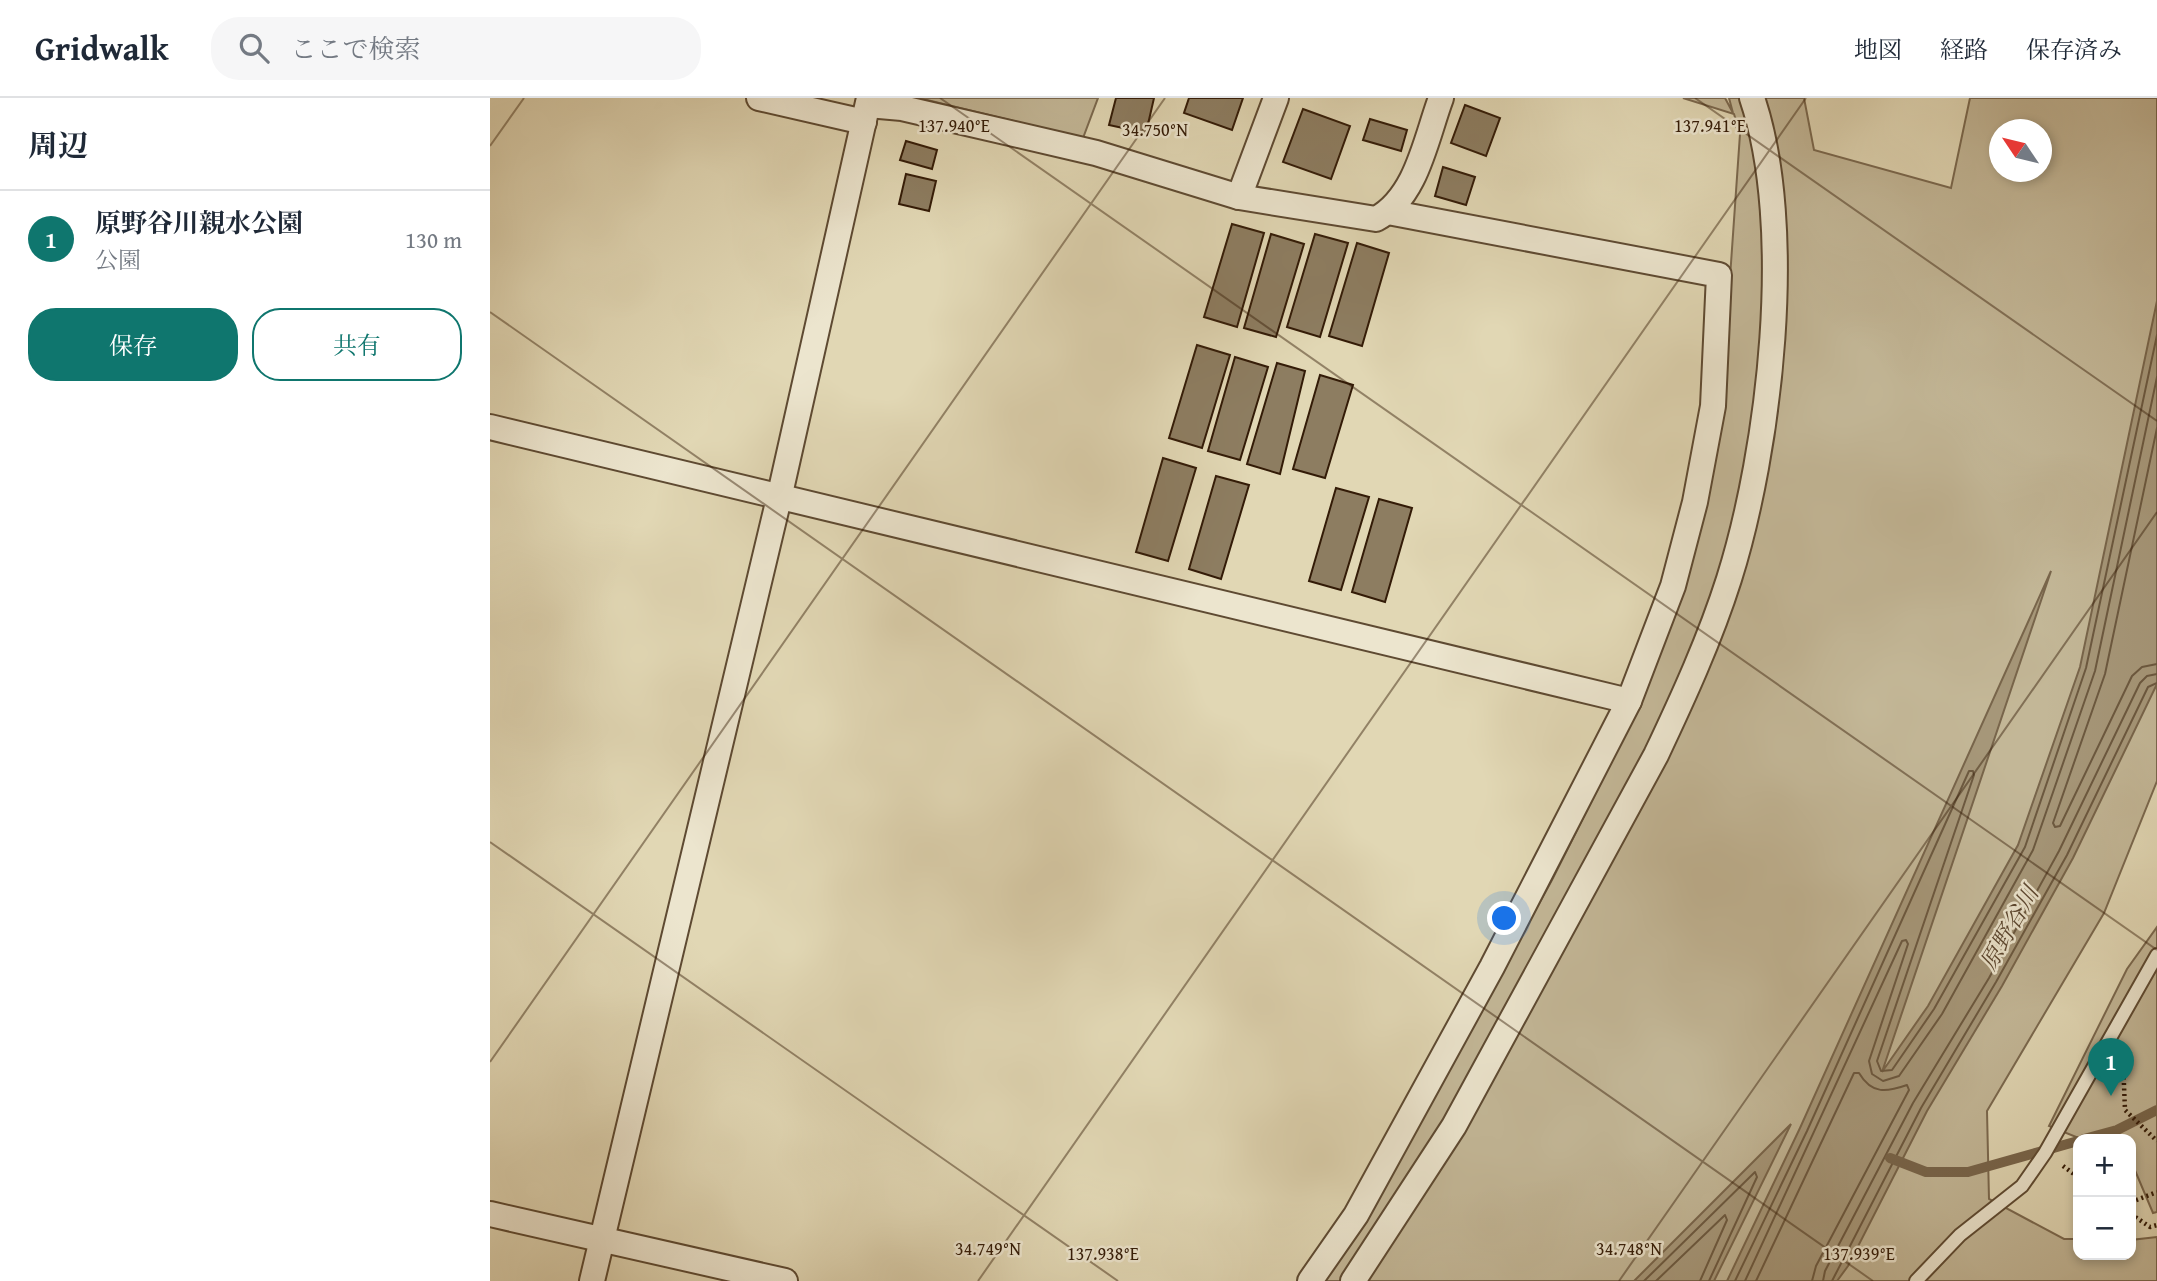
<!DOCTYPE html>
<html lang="ja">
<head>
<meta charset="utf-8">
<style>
  :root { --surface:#fff; --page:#f6f6f7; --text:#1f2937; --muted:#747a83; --line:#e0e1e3; --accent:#0f766e }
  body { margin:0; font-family:"Gentium Book Plus","Noto Serif JP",serif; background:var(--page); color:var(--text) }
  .controls { position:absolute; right:21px; bottom:21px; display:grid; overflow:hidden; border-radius:14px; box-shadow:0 4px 10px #0003 }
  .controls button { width:63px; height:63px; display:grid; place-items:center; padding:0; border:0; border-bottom:2px solid var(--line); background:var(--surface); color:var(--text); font:35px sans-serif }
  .compass { position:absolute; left:1499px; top:21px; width:63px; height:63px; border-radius:50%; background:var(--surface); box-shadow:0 4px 10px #0003; rotate:305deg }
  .you { position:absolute; left:1015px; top:821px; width:24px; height:24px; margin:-18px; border:5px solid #fff; border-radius:50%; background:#1a73e8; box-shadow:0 0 0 10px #1a73e833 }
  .badge { display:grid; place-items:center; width:46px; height:46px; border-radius:50%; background:var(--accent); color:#fff; font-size:23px; font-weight:700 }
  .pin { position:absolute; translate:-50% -58px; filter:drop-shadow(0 2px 4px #0008) }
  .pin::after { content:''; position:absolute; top:37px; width:24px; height:21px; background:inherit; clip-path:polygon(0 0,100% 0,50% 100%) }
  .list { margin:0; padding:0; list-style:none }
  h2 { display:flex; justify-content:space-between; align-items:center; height:91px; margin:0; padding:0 28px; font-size:30px }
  h2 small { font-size:23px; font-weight:400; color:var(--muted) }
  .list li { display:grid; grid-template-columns:46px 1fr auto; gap:21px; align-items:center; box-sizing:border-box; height:98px; padding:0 28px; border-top:2px solid var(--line) }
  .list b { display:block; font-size:26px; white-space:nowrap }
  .list p { margin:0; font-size:23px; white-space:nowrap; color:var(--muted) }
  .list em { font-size:23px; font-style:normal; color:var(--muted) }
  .actions { display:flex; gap:14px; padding:21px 28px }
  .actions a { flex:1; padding:16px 0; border:2px solid var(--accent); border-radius:28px; text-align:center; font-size:24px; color:var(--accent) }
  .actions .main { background:var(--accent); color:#fff }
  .icon { flex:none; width:38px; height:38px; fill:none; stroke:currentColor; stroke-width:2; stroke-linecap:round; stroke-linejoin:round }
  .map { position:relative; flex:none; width:1667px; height:1183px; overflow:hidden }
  header { display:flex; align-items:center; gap:42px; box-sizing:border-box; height:98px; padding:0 35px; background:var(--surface); border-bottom:2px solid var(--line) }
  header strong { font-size:33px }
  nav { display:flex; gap:38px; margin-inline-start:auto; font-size:24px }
  .search { width:490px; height:63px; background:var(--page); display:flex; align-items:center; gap:18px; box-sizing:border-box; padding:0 24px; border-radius:28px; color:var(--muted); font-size:26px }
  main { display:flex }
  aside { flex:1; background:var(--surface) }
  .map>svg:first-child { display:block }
  .green { fill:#c3b797; stroke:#7b694f; stroke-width:2; fill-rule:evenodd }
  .water { fill:#a69779; stroke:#78654b; stroke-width:2 }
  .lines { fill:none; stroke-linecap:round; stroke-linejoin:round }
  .shore { stroke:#6c5940; stroke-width:2 }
  .stream { stroke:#78654b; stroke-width:10 }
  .building { fill:#8d7d61; stroke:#331b07; stroke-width:2 }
  .service-casing { stroke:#5e4a32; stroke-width:16 }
  .minor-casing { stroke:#5e4a32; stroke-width:28 }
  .path { stroke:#331b07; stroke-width:4.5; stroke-dasharray:2 3.5; stroke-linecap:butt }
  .service { stroke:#ece5ce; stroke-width:12 }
  .minor { stroke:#ece5ce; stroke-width:24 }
  .ticks { fill:none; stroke:#331b07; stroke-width:2; stroke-opacity:0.45 }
  .labels { text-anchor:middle; stroke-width:5; stroke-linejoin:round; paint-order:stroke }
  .water-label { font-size:23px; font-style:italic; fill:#5b462f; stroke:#ece5ce }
  .ticks-label { font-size:18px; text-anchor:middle; fill:#331b07; stroke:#ece5ce; stroke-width:5; stroke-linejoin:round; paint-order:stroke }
</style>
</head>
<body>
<header>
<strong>Gridwalk</strong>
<div class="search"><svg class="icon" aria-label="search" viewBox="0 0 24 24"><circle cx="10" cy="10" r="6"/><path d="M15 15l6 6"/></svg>ここで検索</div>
<nav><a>地図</a><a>経路</a><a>保存済み</a></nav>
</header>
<main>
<aside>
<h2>周辺<small></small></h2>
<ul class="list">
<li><span class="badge">1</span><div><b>原野谷川親水公園</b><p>公園</p></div><em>130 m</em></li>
</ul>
<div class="actions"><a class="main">保存</a><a>共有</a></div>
</aside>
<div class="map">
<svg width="1667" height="1183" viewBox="0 0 1667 1183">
  <rect width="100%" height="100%" fill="#e1d7b4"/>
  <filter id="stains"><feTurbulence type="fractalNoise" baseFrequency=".00286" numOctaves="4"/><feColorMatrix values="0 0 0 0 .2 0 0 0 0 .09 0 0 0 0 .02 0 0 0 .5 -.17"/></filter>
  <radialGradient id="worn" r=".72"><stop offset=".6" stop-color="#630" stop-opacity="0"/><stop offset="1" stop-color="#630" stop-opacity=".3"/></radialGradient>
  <g class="green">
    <polygon points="429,0 608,0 593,40"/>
    <path d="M1193,0H1235L1243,15L1239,0H1314L1324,52L1461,90L1480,0H1667V683L1614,815L1497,1013L1499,1101L1574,1141H1588V1157H1641V1142L1667,1139V1183H828L888,1099L1062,782L1149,609L1230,323L1250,36L1244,16ZM1510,32H1552V74H1510Z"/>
    <polygon points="1667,829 1667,1114 1663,1115 1641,1063 1641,1041 1591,1041 1559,1028 1637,871"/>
  </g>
  <g class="water">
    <polygon points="1667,203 1667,586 1583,760 1512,888 1437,1013 1358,1168 1347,1183 1237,1183 1310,1030 1561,473 1392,974 1438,908 1528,747 1590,569"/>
    <polygon points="1301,1026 1224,1183 1144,1183"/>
  </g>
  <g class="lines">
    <g class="shore">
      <polyline points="1667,330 1615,576 1563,725 1565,729 1570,728 1642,578 1652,569 1667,566"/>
      <polyline points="1154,1183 1265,1074 1267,1079 1219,1183"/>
      <polyline points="1166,1183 1235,1117 1237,1122 1210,1183"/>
      <polyline points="1245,1183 1317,1033 1479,673 1483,673 1484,677 1387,963 1391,973 1402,972 1444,911 1535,749 1596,570 1667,237"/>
      <polyline points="1255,1183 1412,843 1416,842 1418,846 1379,963 1382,976 1393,983 1409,978 1452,916 1543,752 1605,573 1667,279"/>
      <path d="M1266,1183L1364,975H1369C1382,997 1397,994 1417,987L1419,992L1326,1168L1322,1183"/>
      <polyline points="1333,1183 1335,1173 1423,1005 1499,880 1569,753 1650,585 1657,578 1667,576"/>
      <polyline points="1342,1183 1431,1010 1506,884 1577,757 1658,589 1667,585"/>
    </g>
    <g class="stream">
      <polyline points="1594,1041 1627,1032 1667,1012"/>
      <polyline points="1400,1060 1436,1074 1478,1074 1588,1043"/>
    </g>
  </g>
  <g class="building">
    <polygon points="626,0 664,0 656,35 619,27"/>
    <polygon points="699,0 753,0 742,32 694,15"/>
    <polygon points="975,7 1010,20 996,58 961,45"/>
    <polygon points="813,11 860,28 841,81 793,64"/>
    <polygon points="880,21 917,32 911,53 873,42"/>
    <polygon points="416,43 447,52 442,71 410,62"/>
    <polygon points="953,69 985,79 976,107 945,98"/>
    <polygon points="416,76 446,83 439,113 409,106"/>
    <polygon points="742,126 774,135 747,229 714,219"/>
    <polygon points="781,136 814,146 786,239 754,230"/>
    <polygon points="825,136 858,145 830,239 797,229"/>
    <polygon points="867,145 899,155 872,248 839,238"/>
    <polygon points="707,247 740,257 712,350 679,340"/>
    <polygon points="745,259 778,269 750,362 718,353"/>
    <polygon points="787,265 815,273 790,376 757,366"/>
    <polygon points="830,277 863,287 835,380 803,371"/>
    <polygon points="673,360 706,370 678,463 646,454"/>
    <polygon points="726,378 759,387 731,481 699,471"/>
    <polygon points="846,390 879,399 851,492 819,483"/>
    <polygon points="889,401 922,410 895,504 862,494"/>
  </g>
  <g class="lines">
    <defs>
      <polyline id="service" points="1426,1183 1470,1137 1532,1088 1555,1055 1667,857"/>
      <g id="minor">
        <polyline points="269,0 374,24"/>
        <path d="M378,7L412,10L606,55L749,99L886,121C927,99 936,40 951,0"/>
        <polyline points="749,99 786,0"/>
        <polyline points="0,329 1139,603"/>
        <polyline points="0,1116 295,1183"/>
        <polyline points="102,1183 290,396 379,0"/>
        <polyline points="820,1183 866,1117 1002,869 1139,603 1183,488 1205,404 1223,308 1229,177 898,114"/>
        <path d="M863,1183L964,1028L1166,657C1193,600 1220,541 1239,481C1280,351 1306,129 1262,0"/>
      </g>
    </defs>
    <use href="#service" class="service-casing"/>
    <use href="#minor" class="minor-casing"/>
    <g class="path">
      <polyline points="1633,963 1635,1012 1667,1043"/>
      <polyline points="1573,1068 1588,1079"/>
      <polyline points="1641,1104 1667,1094"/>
      <polyline points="1641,1116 1660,1129 1667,1127"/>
    </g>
    <use href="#service" class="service"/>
    <use href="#minor" class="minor"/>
  </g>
  <path class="ticks" d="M450,0L1667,852M1205,0L1667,323M0,48L34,0M0,214L1383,1183M0,744L628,1183M0,964L675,0M488,1183L1316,0M1129,1183L1667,414"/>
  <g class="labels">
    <g class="water-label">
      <text transform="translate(1519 830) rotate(-60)" y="8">原野谷川</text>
    </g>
  </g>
  <g class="ticks-label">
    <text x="1220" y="34">137.941°E</text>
    <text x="464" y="34">137.940°E</text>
    <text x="665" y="38">34.750°N</text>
    <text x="498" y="1157">34.749°N</text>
    <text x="1139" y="1157">34.748°N</text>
    <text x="613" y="1162">137.938°E</text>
    <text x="1369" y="1162">137.939°E</text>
  </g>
  <rect width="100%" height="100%" filter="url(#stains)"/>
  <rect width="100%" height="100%" fill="url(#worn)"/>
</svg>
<div class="controls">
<button>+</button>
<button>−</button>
</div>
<svg class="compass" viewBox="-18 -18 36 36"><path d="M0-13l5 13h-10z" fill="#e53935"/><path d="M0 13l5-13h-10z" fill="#747a83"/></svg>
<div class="you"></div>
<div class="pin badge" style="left:1621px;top:998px">1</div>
</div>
</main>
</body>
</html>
